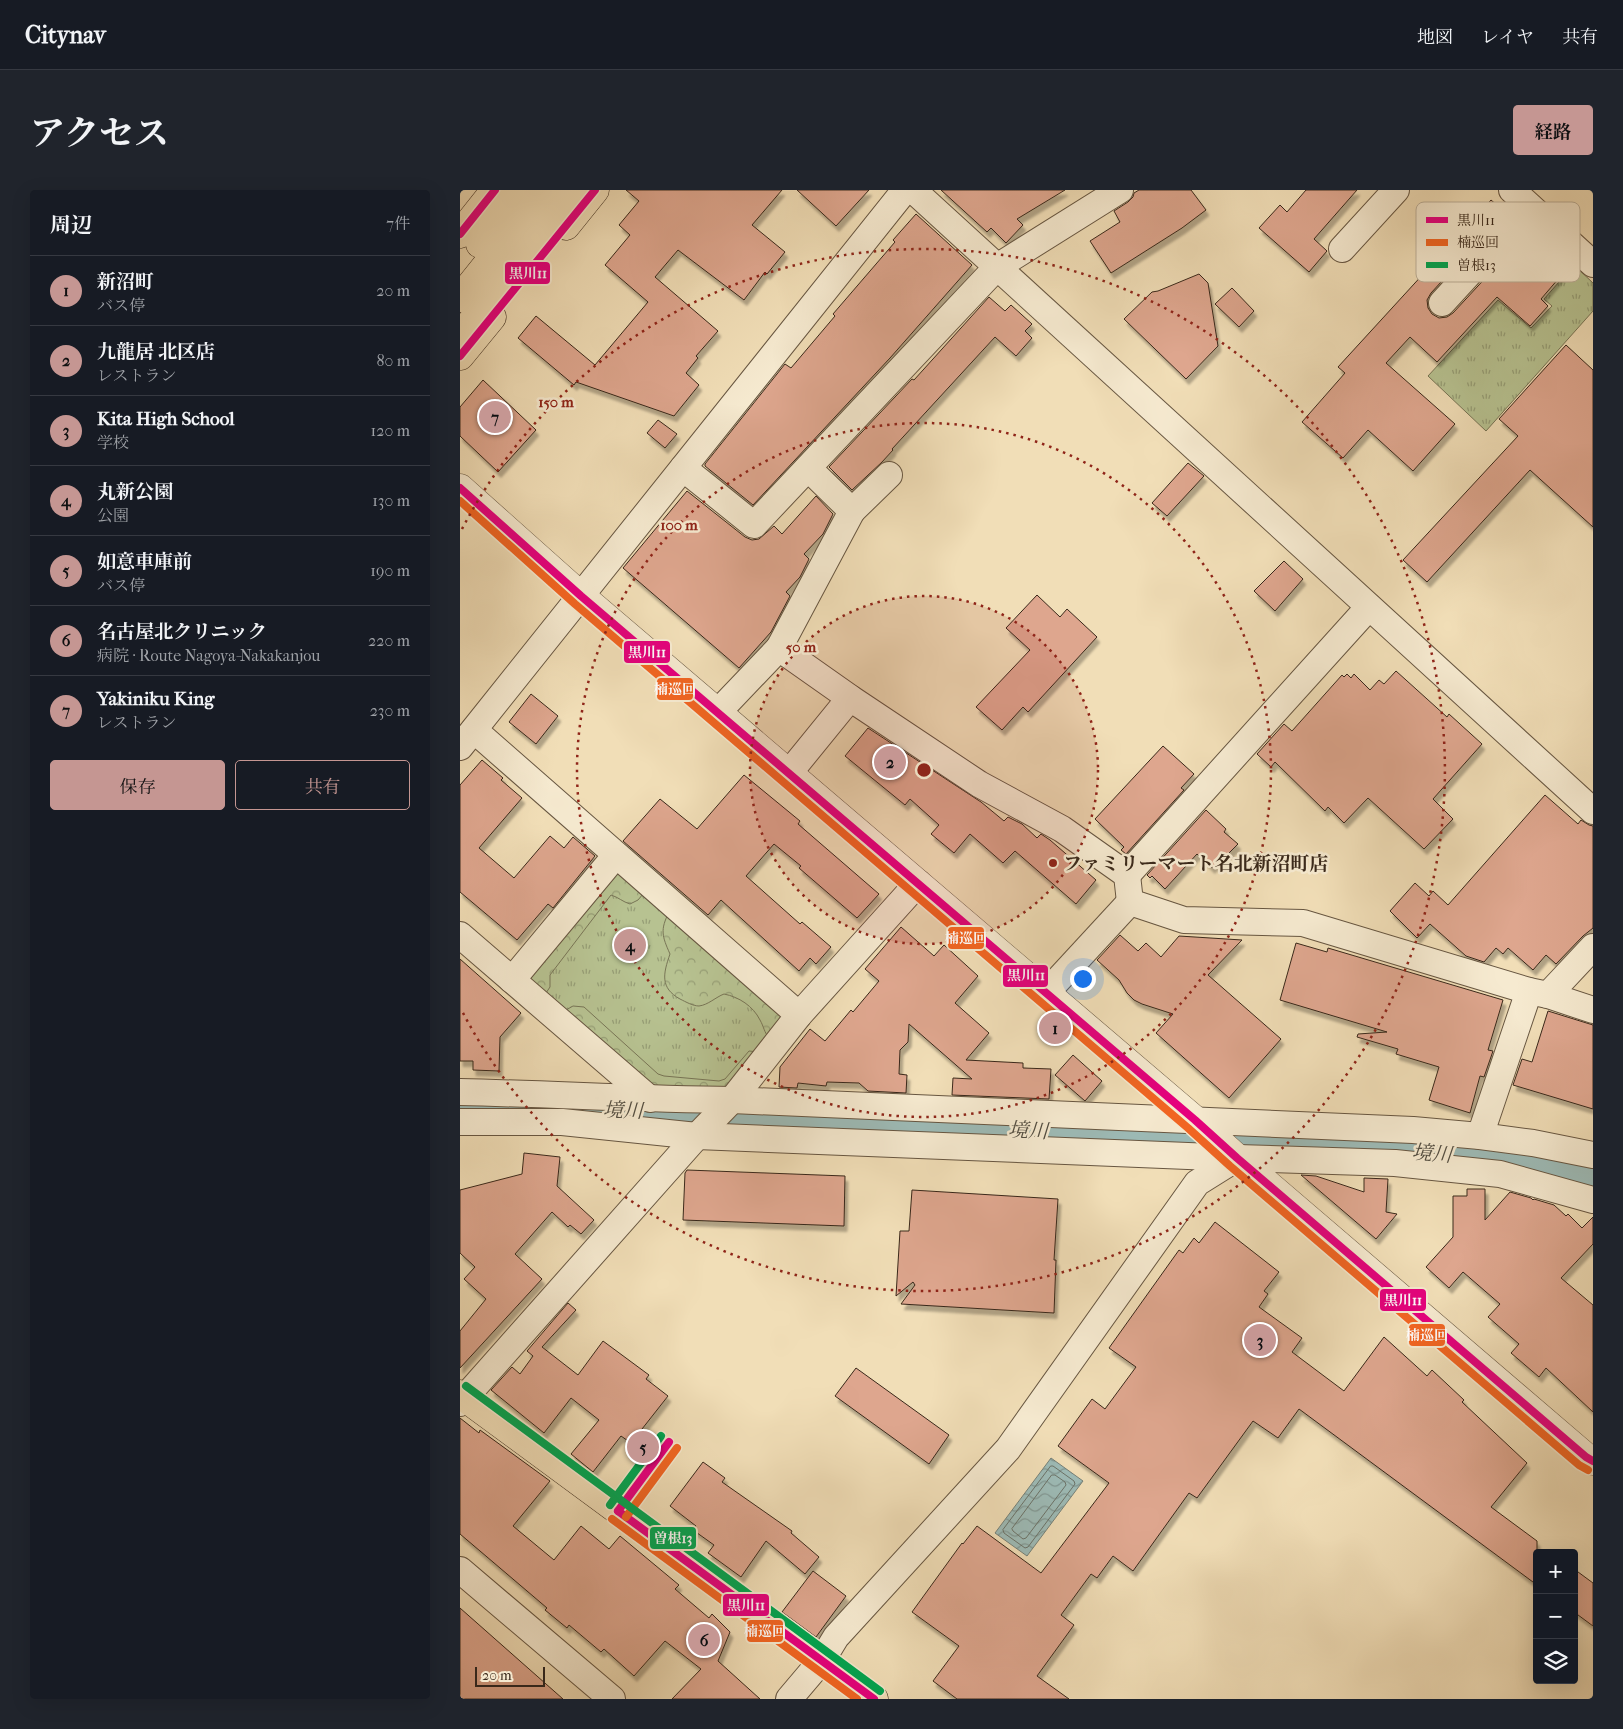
<!DOCTYPE html>
<html lang="ja">
<head>
<meta charset="utf-8">
<style>
  :root { --surface:#171b24; --page:#20242c; --text:#f1f3f6; --muted:#9ea1a6; --line:#363941; --accent:#c59692 }
  body { margin:0; font-family:"IM FELL French Canon","Noto Serif JP",serif; background:var(--page); color:var(--text) }
  .controls { position:absolute; right:15px; bottom:15px; display:grid; overflow:hidden; border-radius:5px; box-shadow:0 5px 20px #0002 }
  .controls button { width:45px; height:45px; display:grid; place-items:center; padding:0; border:0; border-bottom:1px solid var(--line); background:var(--surface); color:var(--text); font:25px sans-serif }
  .scale { position:absolute; left:15px; bottom:12px; width:70px; box-sizing:border-box; padding-left:5px; border:2px solid #39281a; border-top:0; font-size:14px; line-height:18px; white-space:nowrap; color:#39281a; -webkit-text-stroke:4px #f6ead0; paint-order:stroke }
  .you { position:absolute; left:622px; top:788px; width:18px; height:18px; margin:-12px; border:4px solid #fff; border-radius:50%; background:#1a73e8; box-shadow:0 0 0 8px #1a73e833 }
  .badge { display:grid; place-items:center; width:32px; height:32px; border-radius:50%; background:var(--accent); color:#111; font-size:16px; font-weight:700 }
  .pin { position:absolute; translate:-50% -50%; border:2px solid #fff; box-shadow:0 1px 5px #0006 }
  .list { margin:0; padding:0; list-style:none }
  h2 { display:flex; justify-content:space-between; align-items:center; height:65px; margin:0; padding:0 20px; font-size:21px }
  h2 small { font-size:16px; font-weight:400; color:var(--muted) }
  .list li { display:grid; grid-template-columns:32px 1fr auto; gap:15px; align-items:center; box-sizing:border-box; height:70px; padding:0 20px; border-top:1px solid var(--line) }
  .list b { display:block; font-size:19px; white-space:nowrap }
  .list p { margin:0; font-size:16px; white-space:nowrap; color:var(--muted) }
  .list em { font-size:16px; font-style:normal; color:var(--muted) }
  .actions { display:flex; gap:10px; padding:15px 20px }
  .actions a { flex:1; padding:11px 0; border:1px solid var(--accent); border-radius:5px; text-align:center; font-size:18px; color:var(--accent) }
  .actions .main { background:var(--accent); color:#111 }
  .icon { flex:none; width:28px; height:28px; fill:none; stroke:currentColor; stroke-width:2; stroke-linecap:round; stroke-linejoin:round }
  .map { position:relative; flex:none; width:1133px; height:1509px; overflow:hidden; border-radius:5px }
  header { display:flex; align-items:center; gap:30px; box-sizing:border-box; height:70px; padding:0 25px; background:var(--surface); border-bottom:1px solid var(--line) }
  header strong { font-size:24px }
  nav { display:flex; gap:28px; margin-inline-start:auto; font-size:18px }
  .intro { display:flex; align-items:center; justify-content:space-between; box-sizing:border-box; height:120px; padding:0 30px }
  h1 { margin:0; font-size:35px }
  .button { padding:12px 22px; border-radius:5px; background:var(--accent); color:#111; font-size:18px; font-weight:700 }
  main { display:flex; gap:30px; padding:0 30px }
  aside { flex:1; background:var(--surface); border-radius:5px; box-shadow:0 5px 20px #0002 }
  .map>svg:first-child { display:block }
  .grass { fill:url(#grass-tufts); stroke:#787556 }
  .forest { fill:url(#forest-crowns); stroke:#787556 }
  .water { fill:url(#water-waves); stroke:#758078 }
  .lines { fill:none; stroke-linecap:round; stroke-linejoin:round }
  .shore { stroke:#6b7268; stroke-width:1 }
  .river { stroke:#9dbbb7; stroke-width:41 }
  .building { fill:#dea68e; stroke:#39281a; filter:url(#shadow) }
  .minor-casing { stroke:#675641; stroke-width:28 }
  .tertiary-casing { stroke:#675641; stroke-width:29 }
  .primary-casing { stroke:#39281a; stroke-width:29 }
  .trunk-casing { stroke:#39281a; stroke-width:29 }
  .motorway-casing { stroke:#39281a; stroke-width:29 }
  .minor { stroke:#f6ead0; stroke-width:26 }
  .tertiary { stroke:#f6ead0; stroke-width:28 }
  .primary { stroke:#f1deb7; stroke-width:28 }
  .trunk { stroke:#f1deb7; stroke-width:28 }
  .motorway { stroke:#f1deb7; stroke-width:28 }
  .bus-1-casing { stroke:#f6ead0; stroke-width:11 }
  .bus-2-casing { stroke:#f6ead0; stroke-width:11 }
  .bus-3-casing { stroke:#f6ead0; stroke-width:11 }
  .bus-1 { stroke:#e5007d; stroke-width:8 }
  .bus-2 { stroke:#f26522; stroke-width:8 }
  .bus-3 { stroke:#00a651; stroke-width:8 }
  .ring { fill:none; stroke:#8f2418; stroke-width:2.5; stroke-dasharray:2.5 5 }
  .poi-dot { fill:#8f2418; stroke:#f6ead0; stroke-width:2 }
  .labels { text-anchor:middle; stroke-width:5; stroke-linejoin:round; paint-order:stroke }
  .poi-label { font-size:19px; font-weight:bold; fill:#39281a; stroke:#f6ead0; text-anchor:start }
  .water-label { font-size:20px; font-style:italic; fill:#524d41; stroke:#f6ead0 }
  .key { fill:#f6ead0; stroke:#bdb099; stroke-width:1 }
  .key-label { font-size:14px; fill:#39281a }
  .centre { fill:#8f2418; stroke:#f6ead0; stroke-width:2.5 }
  .ring-label { font-size:15px; text-anchor:middle; font-weight:bold; fill:#8f2418; stroke:#f6ead0; stroke-width:5; stroke-linejoin:round; paint-order:stroke }
  .line-badge { stroke:#f6ead0; stroke-width:2 }
  .badge-label { font-size:14px; text-anchor:middle; font-weight:bold; fill:#fff }
</style>
</head>
<body>
<header>
<strong>Citynav</strong>
<nav><a>地図</a><a>レイヤ</a><a>共有</a></nav>
</header>
<div class="intro"><h1>アクセス</h1><a class="button">経路</a></div>
<main>
<aside>
<h2>周辺<small>7件</small></h2>
<ul class="list">
<li><span class="badge">1</span><div><b>新沼町</b><p>バス停</p></div><em>20 m</em></li>
<li><span class="badge">2</span><div><b>九龍居 北区店</b><p>レストラン</p></div><em>80 m</em></li>
<li><span class="badge">3</span><div><b>Kita High School</b><p>学校</p></div><em>120 m</em></li>
<li><span class="badge">4</span><div><b>丸新公園</b><p>公園</p></div><em>130 m</em></li>
<li><span class="badge">5</span><div><b>如意車庫前</b><p>バス停</p></div><em>190 m</em></li>
<li><span class="badge">6</span><div><b>名古屋北クリニック</b><p>病院 · Route Nagoya-Nakakanjou</p></div><em>220 m</em></li>
<li><span class="badge">7</span><div><b>Yakiniku King</b><p>レストラン</p></div><em>230 m</em></li>
</ul>
<div class="actions"><a class="main">保存</a><a>共有</a></div>
</aside>
<div class="map">
<svg width="1133" height="1509" viewBox="0 0 1133 1509">
  <defs>
    <pattern id="grass-tufts" width="24" height="20" patternUnits="userSpaceOnUse" patternTransform="scale(1.25)"><rect width="24" height="20" fill="#b7c291"/><path d="M3 7l-1-3M5 7V3M7 7l1-3M15 17l-1-3M17 17v-4M19 17l1-3" fill="none" stroke="#969e76"/></pattern>
    <pattern id="forest-crowns" width="20" height="18" patternUnits="userSpaceOnUse" patternTransform="scale(1.25)"><rect width="20" height="18" fill="#b7c291"/><path d="M2 6a3 3 0 1 1 6 0M12 15a3 3 0 1 1 6 0" fill="none" stroke="#969e76"/></pattern>
    <pattern id="water-waves" width="16" height="10" patternUnits="userSpaceOnUse" patternTransform="scale(1.25)"><rect width="16" height="10" fill="#9dbbb7"/><path d="M0 5q4-4 8 0t8 0" fill="none" stroke="#819894"/></pattern>
    <filter id="shadow"><feDropShadow dx="3" dy="5.5" stdDeviation="1" flood-color="#0004"/></filter>
  </defs>
  <rect width="100%" height="100%" fill="#f1deb7"/>
  <filter id="stains"><feTurbulence type="fractalNoise" baseFrequency=".004" numOctaves="4"/><feColorMatrix values="0 0 0 0 .2 0 0 0 0 .09 0 0 0 0 .02 0 0 0 .5 -.17"/></filter>
  <radialGradient id="worn" r=".72"><stop offset=".6" stop-color="#630" stop-opacity="0"/><stop offset="1" stop-color="#630" stop-opacity=".3"/></radialGradient>
  <g class="grass">
    <polygon points="1114,75 1133,93 1133,121 1026,241 968,186 1038,110 1071,138 1092,116 1084,109"/>
    <polygon points="157,668 336,825 271,908 190,907 55,790"/>
  </g>
  <g class="forest">
    <path d="M157,668L183,704L178,710L170,714C163,712 158,707 151,705L90,785V797L84,806L55,790Z"/>
    <path d="M209,722L336,825L309,848C304,842 304,837 300,830C293,816 279,807 264,804C256,807 248,815 239,816C233,816 226,812 220,809C200,798 203,784 210,764C202,746 200,740 209,722Z"/>
    <polygon points="113,816 124,817 198,884 204,886 259,891 265,889 289,861 299,862 271,908 190,907 106,820"/>
  </g>
  <polygon class="water" points="591,1268 623,1291 567,1366 535,1343"/>
  <g class="lines">
    <g class="shore">
      <polygon points="591,1276 593,1276 614,1291 615,1294 568,1357 565,1358 544,1343 543,1340"/>
      <polygon points="592,1285 595,1285 605,1292 606,1295 566,1348 563,1349 553,1341 552,1339"/>
    </g>
    <polyline class="river" points="0,917 150,919 293,928 952,961 1075,971 1133,986"/>
  </g>
  <g class="building">
    <polygon points="166,0 322,0 292,35 325,62 307,84 305,82 284,110 218,60 195,87 258,141 236,166 238,168 226,183 239,195 214,226 116,192 114,195 58,148 76,126 135,175 188,112 145,75 170,45 159,35 179,11"/>
    <polygon points="337,0 409,0 376,36"/>
    <polygon points="481,0 605,0 557,29 563,35 546,53 531,38 527,42"/>
    <polygon points="679,0 731,0 746,20 722,38 651,83 630,51 660,32 654,21 668,12 673,7 674,3"/>
    <polygon points="846,0 897,0 854,49 867,61 849,82 799,38 820,15 827,22"/>
    <polygon points="1031,10 1045,22 971,103 967,110 968,118 972,124 979,128 987,127 993,123 1067,43 1087,61 1091,56 1111,74 1081,109 1088,116 1070,136 1037,107 977,172 950,147 926,173 995,234 953,281 908,240 883,268 842,232 885,183 878,177"/>
    <polygon points="456,24 512,75 430,168 293,315 245,276 245,274 325,174 331,178 375,126 373,124 435,52 433,50"/>
    <polygon points="739,84 748,93 758,156 726,189 664,129 692,102 698,101"/>
    <polygon points="772,98 794,121 779,137 755,114"/>
    <polygon points="529,107 545,121 551,115 572,134 565,141 572,148 556,166 535,147 432,259 433,260 422,272 392,300 369,277 452,189 454,190"/>
    <polygon points="1106,155 1133,180 1133,337 1070,280 967,392 943,370 1058,246 1039,229"/>
    <polygon points="23,190 76,240 38,282 0,246 0,217"/>
    <polygon points="198,230 217,244 205,258 187,243"/>
    <polygon points="728,273 744,286 707,326 692,313"/>
    <polygon points="227,301 285,347 292,350 299,349 314,336 322,344 356,306 373,324 363,344 344,364 349,369 340,387 326,402 330,406 311,442 279,478 163,378"/>
    <polygon points="824,371 843,389 815,421 794,401"/>
    <polygon points="577,405 600,427 607,419 637,447 568,522 563,517 542,540 516,517 570,460 546,438"/>
    <polygon points="936,481 987,527 989,524 1022,554 973,609 993,629 964,659 908,608 884,633 868,617 865,621 815,572 811,577 797,564 824,534 832,541 882,485 884,487 887,484 891,488 894,484 910,500 919,490 924,494"/>
    <polygon points="71,504 98,526 76,554 49,532"/>
    <polygon points="408,538 521,612 544,631 548,627 562,634 577,648 581,644 590,650 636,690 616,714 555,661 543,673 510,644 494,663 471,644 479,635 450,609 445,615 385,566"/>
    <polygon points="703,556 734,584 721,598 724,600 666,664 661,660 664,657 635,629"/>
    <polygon points="22,570 43,588 41,590 62,608 19,658 54,688 90,646 104,658 113,647 135,666 93,718 88,714 57,750 0,702 0,595"/>
    <polygon points="284,585 340,631 338,634 419,704 397,728 339,678 341,676 314,654 286,686 340,734 342,732 371,757 356,774 350,768 339,781 261,710 248,725 163,651 200,609 237,639"/>
    <polygon points="1085,605 1118,634 1121,630 1129,635 1133,636 1133,738 1123,746 1096,774 1086,765 1073,780 1048,758 1043,764 1036,758 1024,772 1006,766 970,734 957,748 930,721 955,693 969,706 973,701 988,715"/>
    <polygon points="746,620 766,639 764,642 778,654 756,676 754,675 752,678 737,664 705,699 692,686 690,688 687,685"/>
    <polygon points="441,737 474,766 484,755 518,786 495,813 529,843 506,870 563,873 563,878 591,879 589,909 492,905 493,888 512,889 449,834 448,852 440,860 439,884 447,885 446,903 408,901 399,893 367,892 366,896 338,893 337,898 319,897 320,877 350,839 365,851 391,820 393,822 419,791 405,779"/>
    <polygon points="660,745 678,761 686,753 701,767 719,746 782,750 748,785 821,849 769,908 696,843 713,824 682,814 674,810 667,803 659,790 637,770"/>
    <polygon points="836,753 867,762 868,758 1043,810 1028,860 1033,861 1024,887 1020,886 1010,923 969,910 979,877 936,864 938,859 897,847 898,844 927,842 820,810"/>
    <polygon points="0,769 61,823 40,847 39,881 13,880 13,871 0,871"/>
    <polygon points="1088,821 1133,835 1133,919 1053,895 1062,869 1072,872"/>
    <polygon points="613,865 642,891 625,911 595,885"/>
    <polygon points="64,963 100,967 97,996 134,1030 121,1044 110,1035 108,1037 92,1022 55,1064 82,1089 0,1178 0,1141 26,1109 4,1089 15,1077 0,1063 0,1000 62,984"/>
    <polygon points="227,980 385,986 384,1036 223,1030 225,983"/>
    <polygon points="841,985 856,986 904,1002 904,988 928,989 926,1022 937,1024 916,1049"/>
    <polygon points="1007,999 1025,999 1025,1030 1050,1002 1071,1008 1073,1010 1074,1009 1094,1015 1106,1026 1108,1024 1122,1038 1133,1027 1133,1054 1101,1088 1133,1115 1133,1222 1086,1178 1079,1187 1051,1163 1059,1154 1028,1127 1040,1114 1003,1082 989,1098 966,1077 993,1047 993,1006 1007,1006"/>
    <polygon points="452,1000 598,1009 594,1070 596,1070 594,1123 441,1114 455,1095 453,1092 436,1106 440,1041 449,1041"/>
    <polygon points="755,1032 819,1082 804,1101 808,1104 799,1117 842,1148 832,1162 884,1201 924,1147 967,1186 972,1180 1004,1210 1002,1212 1067,1273 1031,1317 1077,1351 1077,1395 839,1219 818,1248 793,1231 737,1308 729,1303 673,1381 653,1366 637,1388 631,1384 601,1425 614,1435 577,1486 609,1509 497,1509 473,1491 499,1456 452,1422 502,1353 503,1354 517,1336 581,1383 649,1293 598,1256 632,1209 645,1219 676,1177 649,1158 719,1060 723,1063 734,1048 739,1053"/>
    <polygon points="108,1113 116,1120 82,1157 118,1185 143,1151 189,1185 186,1189 208,1206 171,1253 161,1246 133,1282 111,1264 139,1230 111,1208 84,1243 31,1200 52,1177 60,1184 73,1166 67,1161"/>
    <polygon points="396,1178 489,1245 469,1274 375,1206"/>
    <polygon points="0,1228 19,1243 20,1240 90,1291 53,1336 94,1370 121,1336 149,1359 160,1346 219,1395 215,1399 249,1428 252,1424 270,1442 258,1471 300,1509 212,1509 241,1479 205,1451 174,1486 144,1459 141,1462 109,1435 107,1438 85,1420 87,1418 0,1344"/>
    <polygon points="243,1272 265,1288 262,1292 332,1341 331,1343 359,1367 345,1384 306,1351 281,1387 248,1363 254,1355 233,1340 236,1336 210,1316"/>
    <polygon points="1114,1379 1133,1393 1133,1436 1114,1422"/>
    <polygon points="353,1381 386,1406 356,1447 322,1422"/>
    <polygon points="0,1418 43,1456 103,1509 0,1509"/>
  </g>
  <g class="lines">
    <defs>
      <g id="minor">
        <polyline points="453,0 1133,621"/>
        <polyline points="1052,0 1133,74"/>
        <polyline points="882,59 936,0"/>
        <polyline points="982,113 1070,17"/>
        <polyline points="223,278 294,335 537,77 660,0"/>
        <polyline points="348,278 392,321 319,458 390,508 519,594 602,639 667,685 670,712 724,730 843,733 1069,801 1088,805 1133,820"/>
        <polyline points="392,321 429,285"/>
        <polyline points="258,522 319,458"/>
        <polyline points="14,540 339,825"/>
        <polyline points="0,557 445,0"/>
        <polyline points="329,583 390,508"/>
        <polyline points="667,685 909,417"/>
        <polyline points="0,745 190,909"/>
        <polyline points="52,790 156,665"/>
        <polyline points="586,803 670,712"/>
        <polyline points="1088,805 1133,757"/>
        <path d="M0,902C91,904 181,909 272,910L953,940L1020,946L1073,953L1133,965"/>
        <polyline points="0,932 102,932 237,946 777,968 935,973 1040,984 1133,1010"/>
        <polyline points="1020,946 1069,801"/>
        <polyline points="0,1213 237,946 272,910 339,825 458,693"/>
        <polyline points="0,1380 152,1509"/>
        <polyline points="329,1509 362,1470 376,1447 548,1259 737,993 777,968"/>
      </g>
      <polyline id="tertiary" points="0,298 121,406 735,930 777,968 1126,1267 1133,1271"/>
      <polyline id="primary" points="0,1204 414,1509"/>
      <g id="trunk">
        <polyline points="106,36 135,0"/>
        <polyline points="0,44 35,0"/>
        <polyline points="0,166 32,127"/>
      </g>
      <g id="motorway">
        <polyline points="20,54 61,0"/>
        <polyline points="0,108 87,0"/>
        <polyline points="0,146 118,0"/>
      </g>
    </defs>
    <use href="#minor" class="minor-casing"/>
    <use href="#tertiary" class="tertiary-casing"/>
    <use href="#primary" class="primary-casing"/>
    <use href="#trunk" class="trunk-casing"/>
    <use href="#motorway" class="motorway-casing"/>
    <use href="#minor" class="minor"/>
    <use href="#tertiary" class="tertiary"/>
    <use href="#primary" class="primary"/>
    <use href="#trunk" class="trunk"/>
    <use href="#motorway" class="motorway"/>
    <defs>
      <g id="bus-1">
        <polyline points="0,44 35,0"/>
        <polyline points="0,166 135,0"/>
        <polyline points="0,298 121,406 735,930 777,968 1126,1267 1133,1271"/>
        <polyline points="158,1321 414,1509"/>
        <polyline points="158,1321 209,1252"/>
      </g>
      <g id="bus-2">
        <polyline points="0,311 115,414 728,938 770,976 1119,1275 1128,1280"/>
        <polyline points="166,1327 217,1258"/>
        <polyline points="152,1329 397,1509"/>
      </g>
      <g id="bus-3">
        <polyline points="6,1196 420,1501"/>
        <polyline points="150,1315 201,1246"/>
      </g>
    </defs>
    <use href="#bus-1" class="bus-1-casing"/>
    <use href="#bus-2" class="bus-2-casing"/>
    <use href="#bus-3" class="bus-3-casing"/>
    <use href="#bus-1" class="bus-1"/>
    <use href="#bus-2" class="bus-2"/>
    <use href="#bus-3" class="bus-3"/>
  </g>
  <circle cx="464" cy="580" r="174" fill="#8f2418" fill-opacity=".12"/>
  <g class="ring">
    <circle cx="464" cy="580" r="174"/>
    <circle cx="464" cy="580" r="347"/>
    <path d="M2 339A521 521 0 1 1 2 821"/>
  </g>
  <circle class="poi-dot" cx="593" cy="673" r="5"/>
  <g class="labels">
    <g class="poi-label">
      <text x="603" y="680">ファミリーマート名北新沼町店</text>
    </g>
    <g class="water-label">
      <text transform="translate(163 920) rotate(2)" y="7">境川</text>
      <text transform="translate(568 940) rotate(3)" y="7">境川</text>
      <text transform="translate(972 963) rotate(5)" y="7">境川</text>
    </g>
  </g>
  <rect x="956" y="12" width="164" height="80" rx="8" class="key"/>
  <rect x="966" y="27" width="22" height="6" fill="#e5007d"/>
  <rect x="966" y="49" width="22" height="7" fill="#f26522"/>
  <rect x="966" y="72" width="22" height="6" fill="#00a651"/>
  <g class="key-label">
    <text x="997" y="35">黒川11</text>
    <text x="997" y="57">楠巡回</text>
    <text x="997" y="80">曽根13</text>
  </g>
  <circle cx="464" cy="580" r="8" class="centre"/>
  <g class="ring-label">
    <text x="96" y="217">150 m</text>
    <text x="219" y="340">100 m</text>
    <text x="341" y="462">50 m</text>
  </g>
  <g class="line-badge">
    <rect x="44" y="71" width="47" height="24" rx="5" fill="#e5007d"/>
    <rect x="163" y="450" width="48" height="24" rx="5" fill="#e5007d"/>
    <rect x="196" y="487" width="38" height="24" rx="5" fill="#f26522"/>
    <rect x="487" y="736" width="38" height="24" rx="5" fill="#f26522"/>
    <rect x="542" y="774" width="47" height="24" rx="5" fill="#e5007d"/>
    <rect x="919" y="1098" width="48" height="24" rx="5" fill="#e5007d"/>
    <rect x="948" y="1133" width="38" height="24" rx="5" fill="#f26522"/>
    <rect x="189" y="1336" width="48" height="24" rx="5" fill="#00a651"/>
    <rect x="262" y="1403" width="48" height="24" rx="5" fill="#e5007d"/>
    <rect x="286" y="1429" width="38" height="24" rx="5" fill="#f26522"/>
  </g>
  <g class="badge-label">
    <text x="68" y="88">黒川11</text>
    <text x="187" y="467">黒川11</text>
    <text x="215" y="504">楠巡回</text>
    <text x="506" y="753">楠巡回</text>
    <text x="566" y="790">黒川11</text>
    <text x="943" y="1115">黒川11</text>
    <text x="967" y="1150">楠巡回</text>
    <text x="213" y="1353">曽根13</text>
    <text x="286" y="1420">黒川11</text>
    <text x="305" y="1446">楠巡回</text>
  </g>
  <rect width="100%" height="100%" filter="url(#stains)"/>
  <rect width="100%" height="100%" fill="url(#worn)"/>
</svg>
<div class="controls">
<button>+</button>
<button>−</button>
<button><svg class="icon" aria-label="layers" viewBox="0 0 24 24"><path d="M12 4l9 5-9 5-9-5zM3 14l9 5 9-5"/></svg></button>
</div>
<div class="scale">20 m</div>
<div class="you"></div>
<div class="pin badge" style="left:595px;top:838px">1</div>
<div class="pin badge" style="left:430px;top:572px">2</div>
<div class="pin badge" style="left:800px;top:1150px">3</div>
<div class="pin badge" style="left:170px;top:755px">4</div>
<div class="pin badge" style="left:183px;top:1257px">5</div>
<div class="pin badge" style="left:244px;top:1450px">6</div>
<div class="pin badge" style="left:35px;top:227px">7</div>
</div>
</main>
</body>
</html>
